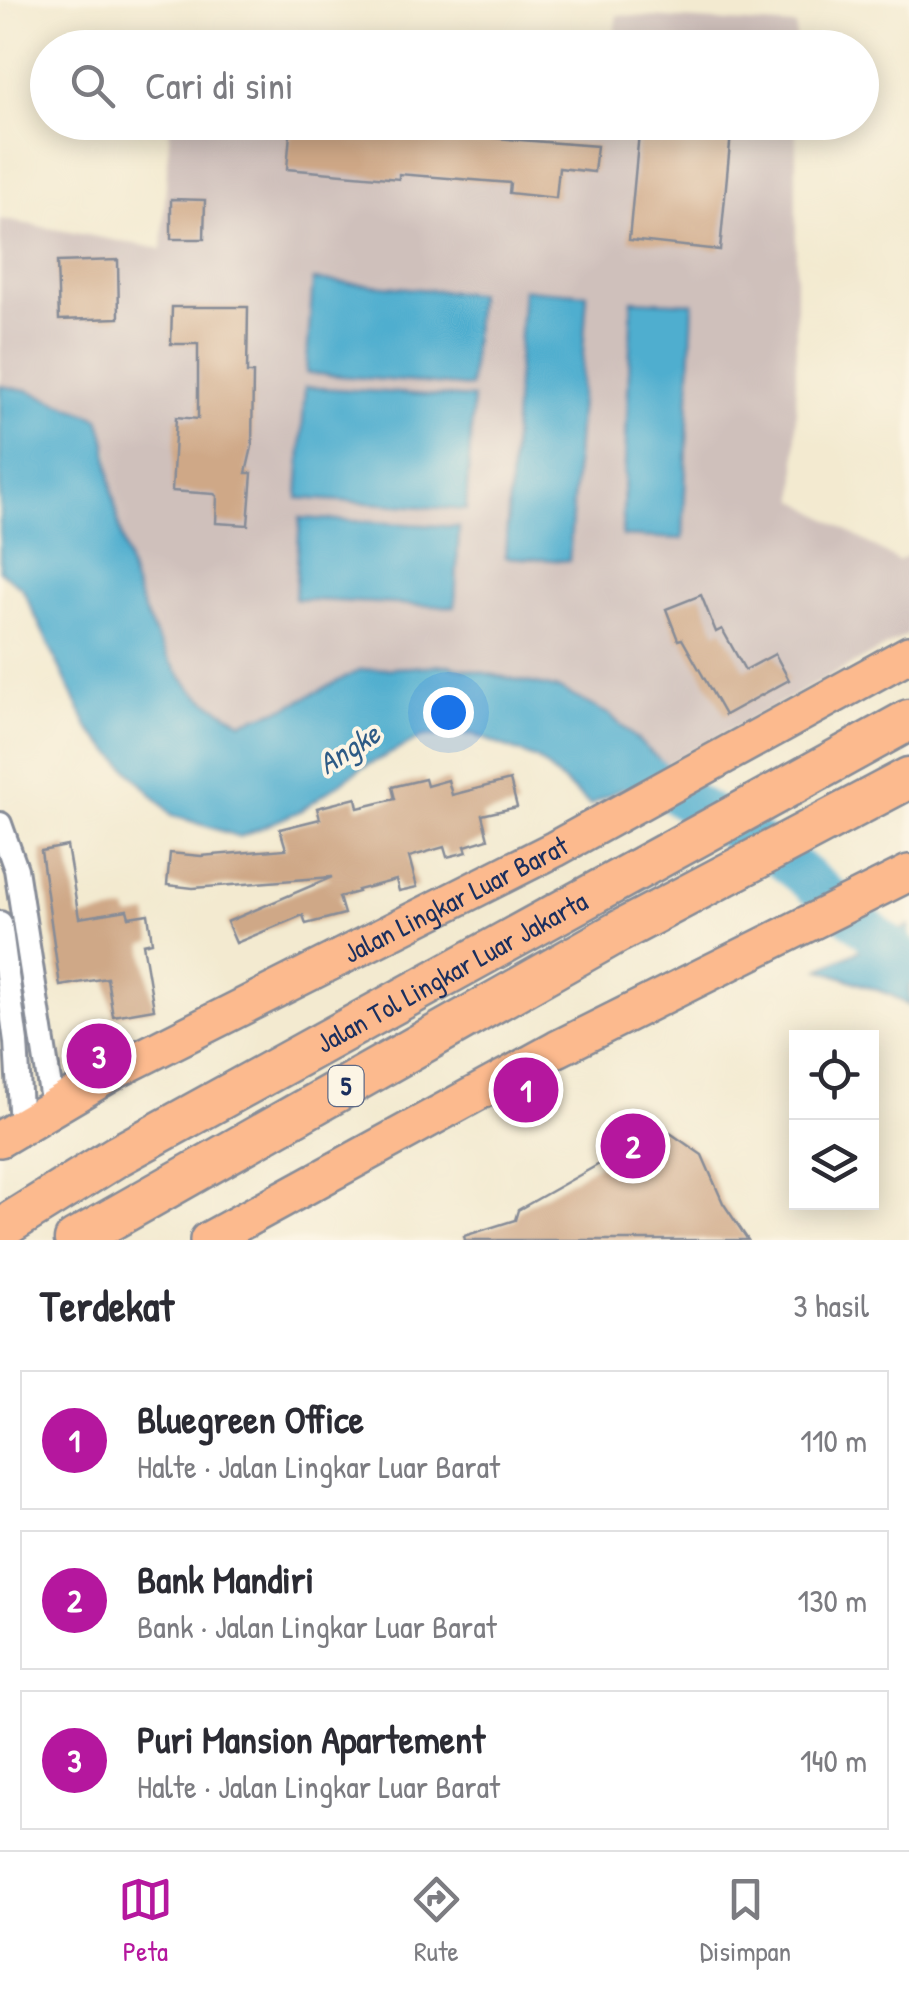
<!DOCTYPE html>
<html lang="id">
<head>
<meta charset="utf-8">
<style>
  :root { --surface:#fff; --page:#f7f7f7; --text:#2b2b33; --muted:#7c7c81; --line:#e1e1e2; --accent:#b5179e }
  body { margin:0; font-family:"Patrick Hand",sans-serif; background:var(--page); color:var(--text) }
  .controls { position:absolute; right:30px; bottom:30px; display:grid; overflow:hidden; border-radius:0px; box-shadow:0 5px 25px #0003 }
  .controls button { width:90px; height:90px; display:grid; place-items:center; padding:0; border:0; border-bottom:2px solid var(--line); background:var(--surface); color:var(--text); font:50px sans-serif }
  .you { position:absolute; left:448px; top:712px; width:35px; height:35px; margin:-25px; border:8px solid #fff; border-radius:50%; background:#1a73e8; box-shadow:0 0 0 15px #1a73e833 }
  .badge { display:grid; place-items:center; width:65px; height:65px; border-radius:50%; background:var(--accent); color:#fff; font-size:32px; font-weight:700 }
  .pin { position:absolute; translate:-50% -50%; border:5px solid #fff; box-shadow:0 2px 10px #0006 }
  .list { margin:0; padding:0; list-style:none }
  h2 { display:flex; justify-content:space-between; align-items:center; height:130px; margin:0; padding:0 40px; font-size:42px }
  h2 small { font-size:32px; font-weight:400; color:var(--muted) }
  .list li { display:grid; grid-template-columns:65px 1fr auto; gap:30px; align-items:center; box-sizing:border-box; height:140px; margin:0 20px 20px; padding:0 20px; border:2px solid var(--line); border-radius:0px }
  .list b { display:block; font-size:38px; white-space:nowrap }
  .list p { margin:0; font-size:32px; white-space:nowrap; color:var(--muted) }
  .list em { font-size:32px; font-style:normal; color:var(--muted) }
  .icon { flex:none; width:55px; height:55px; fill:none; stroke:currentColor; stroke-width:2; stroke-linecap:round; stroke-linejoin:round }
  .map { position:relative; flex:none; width:909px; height:1240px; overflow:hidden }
  .search { position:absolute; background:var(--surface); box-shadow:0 5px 25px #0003; left:30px; right:30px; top:30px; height:110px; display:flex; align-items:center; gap:25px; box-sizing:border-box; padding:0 35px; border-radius:55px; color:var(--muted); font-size:38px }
  .sheet { height:610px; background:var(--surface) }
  nav { display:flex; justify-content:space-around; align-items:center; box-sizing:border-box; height:140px; border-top:2px solid var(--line); background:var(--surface); font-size:28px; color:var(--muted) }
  nav a { display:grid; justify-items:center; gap:5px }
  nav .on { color:var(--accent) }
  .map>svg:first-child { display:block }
  .industrial { fill:#cfc0bb }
  .water { fill:#50aecf; stroke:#366e96; stroke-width:2.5 }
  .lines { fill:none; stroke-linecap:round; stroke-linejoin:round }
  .river { stroke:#50aecf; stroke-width:42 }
  .building { fill:#cfa887 }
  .street-casing { stroke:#878c97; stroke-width:28 }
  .primary-casing { stroke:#878c97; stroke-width:40 }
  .highway-casing { stroke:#878c97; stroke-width:45 }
  .street { stroke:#fff; stroke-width:22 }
  .primary { stroke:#fcba8e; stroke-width:35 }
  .highway { stroke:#fcba8e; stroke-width:40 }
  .labels { text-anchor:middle; stroke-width:8; stroke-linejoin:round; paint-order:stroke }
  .shield { fill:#fcf5e5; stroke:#5e6a86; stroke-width:2.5 }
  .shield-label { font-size:25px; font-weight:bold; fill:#1b2f5e }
  .street-label { font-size:28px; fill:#1b2f5e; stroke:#fcf5e5 }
  .water-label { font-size:30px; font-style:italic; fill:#2e5b86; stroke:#fcf5e5 }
</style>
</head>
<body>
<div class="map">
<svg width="909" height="1240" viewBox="0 0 909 1240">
  <rect width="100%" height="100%" fill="#fcf5e5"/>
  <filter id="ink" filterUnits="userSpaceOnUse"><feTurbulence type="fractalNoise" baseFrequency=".01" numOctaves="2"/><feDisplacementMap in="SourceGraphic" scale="20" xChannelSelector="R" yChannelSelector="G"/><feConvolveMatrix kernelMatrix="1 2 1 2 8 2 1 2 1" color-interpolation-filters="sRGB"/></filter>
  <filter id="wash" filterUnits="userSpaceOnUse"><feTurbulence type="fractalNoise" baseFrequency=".0048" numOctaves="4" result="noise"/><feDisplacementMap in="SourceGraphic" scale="40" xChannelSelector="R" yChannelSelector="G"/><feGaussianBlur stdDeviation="2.25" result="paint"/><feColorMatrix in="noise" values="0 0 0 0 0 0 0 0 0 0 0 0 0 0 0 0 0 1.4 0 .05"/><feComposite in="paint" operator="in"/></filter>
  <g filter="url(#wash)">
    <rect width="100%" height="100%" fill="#f3ead0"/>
    <g class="industrial">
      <polygon points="617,15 796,26 796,47 613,47"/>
      <polygon points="170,123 796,123 796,500 898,561 909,555 909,634 665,765 610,715 559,689 448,665 360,670 287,707 241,722 191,689 146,621 125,551 112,490 110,450 27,390 0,386 0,219 162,249"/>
    </g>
    <g class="water">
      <polygon points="313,280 477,294 470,387 306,373"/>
      <polygon points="523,289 587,294 569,561 505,557"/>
      <polygon points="632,300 693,303 683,539 622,536"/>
      <path d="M0,386L27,390L99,418C110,449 108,464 113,494C125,563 143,633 190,687C203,701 225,711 241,722L287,707L360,670L448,665L559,689L610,715L665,765L590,805L537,759L472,734L423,737L360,769L300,811L240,837L172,815L89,729L22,588L0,571Z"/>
      <polygon points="305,387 473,398 466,510 298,498"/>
      <polygon points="300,518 459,527 455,607 295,599"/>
      <polygon points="909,926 909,1006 891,995 820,969"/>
    </g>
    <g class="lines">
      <polyline class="river" points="632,768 781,857 909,963"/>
    </g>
    <g id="blocks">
      <g class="building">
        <polygon points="291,122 597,146 594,172 559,168 556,198 509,193 510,183 399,174 399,179 287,169"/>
        <polygon points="640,122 732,122 720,250 629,240"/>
        <polygon points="171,199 205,200 204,239 171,239"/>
        <polygon points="118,260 119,318 59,320 57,262"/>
        <polygon points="172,307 248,307 247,373 253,373 252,447 246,473 252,473 248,525 216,523 217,496 214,494 172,491 176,417 198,419 198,344 171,344"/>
        <polygon points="701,595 716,632 722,629 745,670 775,654 789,680 725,715 682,639 678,640 666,609"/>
        <polygon points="425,779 427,786 448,780 452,795 510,780 517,807 482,815 488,839 465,846 467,852 447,857 444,847 409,857 417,887 399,891 396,880 357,890 358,892 339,897 344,914 306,924 303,915 236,943 227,922 332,877 193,888 167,885 170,853 201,856 286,849 280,829 320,819 317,808 356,798 358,808 395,799 392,787"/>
        <polygon points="67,846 79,918 127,910 129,917 148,914 152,942 143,944 154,1009 113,1016 107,978 60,986 41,851"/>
        <polygon points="663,1128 702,1155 723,1203 748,1240 465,1240 464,1236 515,1220 518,1210"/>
      </g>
    </g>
  </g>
  <g filter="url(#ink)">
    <use href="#blocks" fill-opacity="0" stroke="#878c97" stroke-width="2.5"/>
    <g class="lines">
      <defs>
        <g id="street">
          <polyline points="0,824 16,869 53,1107"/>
          <polyline points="0,923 16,1042 21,1126"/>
        </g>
        <g id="primary">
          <path id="s1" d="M0,1139L115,1071L555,849L909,654"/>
          <polyline points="208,1240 557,1049 909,873"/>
        </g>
        <g id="highway">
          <path id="s2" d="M0,1229L117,1156L909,720"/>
          <polyline points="75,1240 618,932 909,778"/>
        </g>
      </defs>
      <use href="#street" class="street-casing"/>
      <use href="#primary" class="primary-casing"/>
      <use href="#highway" class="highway-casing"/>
      <use href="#street" class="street"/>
      <use href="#primary" class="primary"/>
      <use href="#highway" class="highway"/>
    </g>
  </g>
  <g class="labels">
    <rect class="shield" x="328.5" y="1066" width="35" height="40" rx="8"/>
    <g class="shield-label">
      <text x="346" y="1095">5</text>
    </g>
    <g class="street-label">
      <text dy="10" stroke="none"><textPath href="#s1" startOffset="515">Jalan Lingkar Luar Barat</textPath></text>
      <text dy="10" stroke="none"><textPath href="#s2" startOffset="520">Jalan Tol Lingkar Luar Jakarta</textPath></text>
    </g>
    <g class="water-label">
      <text transform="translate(349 749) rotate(-33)" y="10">Angke</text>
    </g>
  </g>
</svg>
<div class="controls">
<button><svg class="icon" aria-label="locate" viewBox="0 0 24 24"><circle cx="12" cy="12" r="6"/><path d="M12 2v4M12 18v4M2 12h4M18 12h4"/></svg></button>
<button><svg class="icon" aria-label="layers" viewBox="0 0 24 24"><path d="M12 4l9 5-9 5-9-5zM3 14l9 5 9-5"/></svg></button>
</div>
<div class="you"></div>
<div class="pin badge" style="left:526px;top:1090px">1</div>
<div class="pin badge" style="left:633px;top:1146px">2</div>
<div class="pin badge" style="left:99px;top:1056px">3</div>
<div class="search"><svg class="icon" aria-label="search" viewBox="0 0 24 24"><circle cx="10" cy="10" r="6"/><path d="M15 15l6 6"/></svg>Cari di sini</div>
</div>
<section class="sheet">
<h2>Terdekat<small>3 hasil</small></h2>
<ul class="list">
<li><span class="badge">1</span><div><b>Bluegreen Office</b><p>Halte · Jalan Lingkar Luar Barat</p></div><em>110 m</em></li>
<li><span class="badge">2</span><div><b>Bank Mandiri</b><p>Bank · Jalan Lingkar Luar Barat</p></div><em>130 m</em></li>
<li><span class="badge">3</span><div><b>Puri Mansion Apartement</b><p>Halte · Jalan Lingkar Luar Barat</p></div><em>140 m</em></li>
</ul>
</section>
<nav>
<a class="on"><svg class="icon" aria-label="map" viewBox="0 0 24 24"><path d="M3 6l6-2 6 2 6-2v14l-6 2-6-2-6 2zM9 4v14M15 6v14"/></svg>Peta</a>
<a><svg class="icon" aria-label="directions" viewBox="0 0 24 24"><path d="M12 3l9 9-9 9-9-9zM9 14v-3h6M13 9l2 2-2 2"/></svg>Rute</a>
<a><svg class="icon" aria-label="saved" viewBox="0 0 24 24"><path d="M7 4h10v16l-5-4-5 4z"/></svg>Disimpan</a>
</nav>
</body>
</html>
